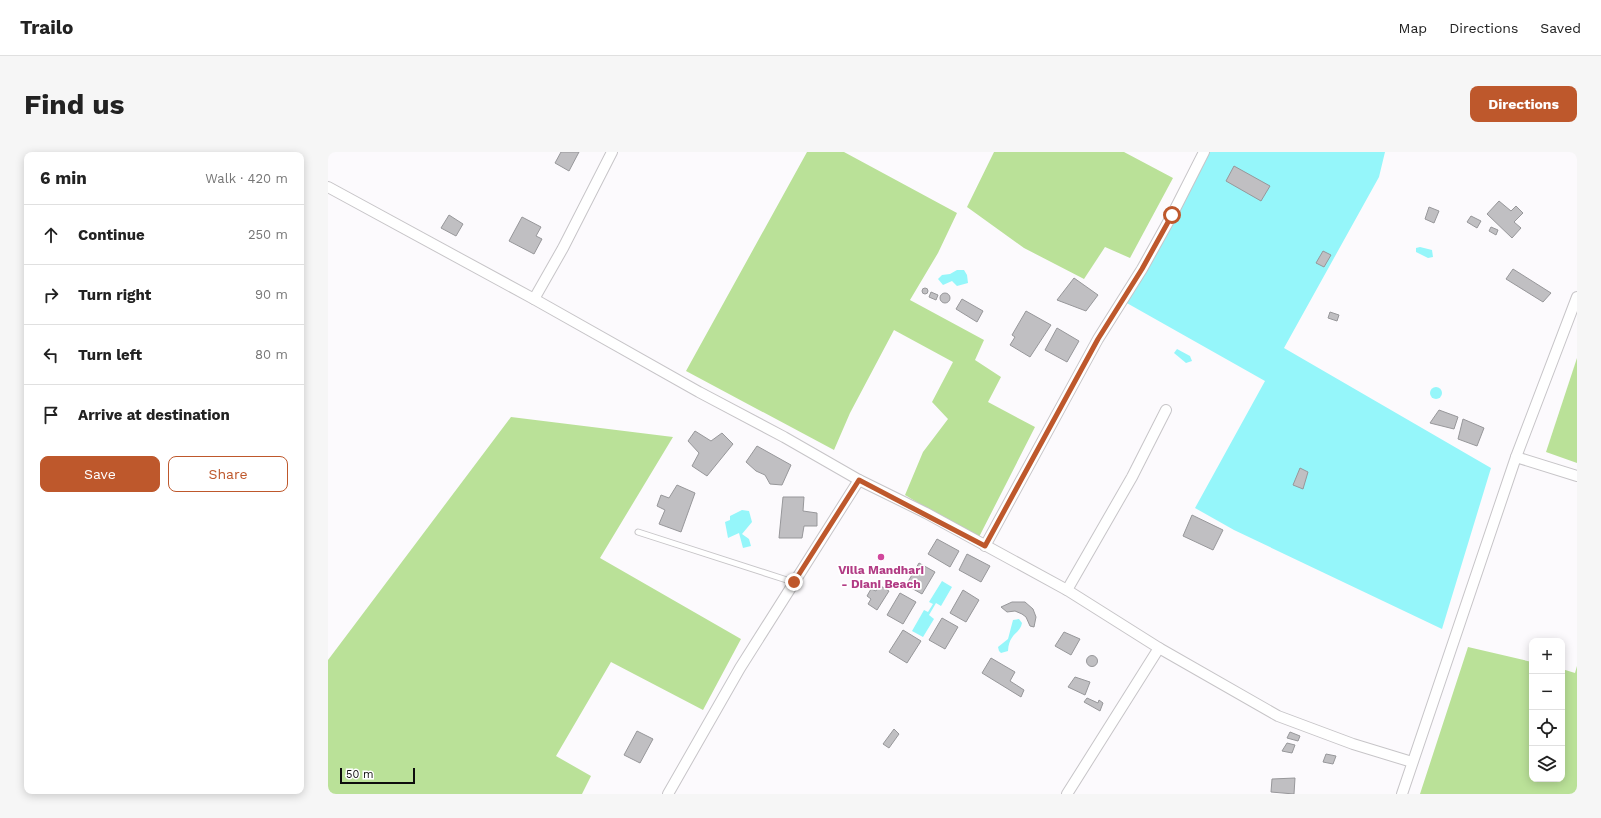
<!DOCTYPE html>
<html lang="en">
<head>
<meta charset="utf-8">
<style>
  :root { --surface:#fff; --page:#f6f6f6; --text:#222; --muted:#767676; --line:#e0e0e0; --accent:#be582c }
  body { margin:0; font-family:"Work Sans",sans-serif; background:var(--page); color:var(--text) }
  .controls { position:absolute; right:12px; bottom:12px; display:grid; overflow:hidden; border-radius:8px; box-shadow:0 2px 10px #0003 }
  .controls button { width:36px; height:36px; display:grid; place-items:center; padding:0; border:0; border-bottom:1px solid var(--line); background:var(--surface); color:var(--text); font:20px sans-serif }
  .scale { position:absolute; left:12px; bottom:10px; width:75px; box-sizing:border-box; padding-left:4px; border:2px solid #0d0c0d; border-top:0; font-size:11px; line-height:14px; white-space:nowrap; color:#0d0c0d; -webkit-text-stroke:3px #fff; paint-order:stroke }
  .stop { position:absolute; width:12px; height:12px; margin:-9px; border:3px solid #be582c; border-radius:50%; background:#fff }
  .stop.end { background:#be582c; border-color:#fff; box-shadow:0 1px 4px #0008 }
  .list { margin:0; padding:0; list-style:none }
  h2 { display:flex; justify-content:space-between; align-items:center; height:52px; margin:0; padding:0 16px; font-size:17px }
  h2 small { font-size:13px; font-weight:400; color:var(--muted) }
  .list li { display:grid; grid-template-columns:26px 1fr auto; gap:12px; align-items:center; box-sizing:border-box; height:60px; padding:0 16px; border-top:1px solid var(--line) }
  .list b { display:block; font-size:15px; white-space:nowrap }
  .list em { font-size:13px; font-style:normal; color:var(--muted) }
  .actions { display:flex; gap:8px; padding:12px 16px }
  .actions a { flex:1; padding:9px 0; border:1px solid var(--accent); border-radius:8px; text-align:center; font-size:14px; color:var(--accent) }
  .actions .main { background:var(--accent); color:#fff }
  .icon { flex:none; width:22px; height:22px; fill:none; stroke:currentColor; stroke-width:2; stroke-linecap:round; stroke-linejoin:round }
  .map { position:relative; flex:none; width:1249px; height:642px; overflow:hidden; border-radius:8px }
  header { display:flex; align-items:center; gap:24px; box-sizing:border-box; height:56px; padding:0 20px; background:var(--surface); border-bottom:1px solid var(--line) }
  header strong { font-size:19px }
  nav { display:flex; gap:22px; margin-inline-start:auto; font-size:14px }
  .intro { display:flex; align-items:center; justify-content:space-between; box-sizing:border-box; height:96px; padding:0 24px }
  h1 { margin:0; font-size:28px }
  .button { padding:10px 18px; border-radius:8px; background:var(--accent); color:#fff; font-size:14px; font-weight:700 }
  main { display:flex; gap:24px; padding:0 24px }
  aside { flex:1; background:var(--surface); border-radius:8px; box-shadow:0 2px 10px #0003 }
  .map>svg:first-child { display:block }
  .green { fill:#bae198 }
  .water { fill:#95f6fa }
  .building { fill:#c0bfc2; stroke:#97979a }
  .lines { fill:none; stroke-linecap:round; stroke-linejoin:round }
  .service-casing { stroke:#c7c5c8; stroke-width:7 }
  .minor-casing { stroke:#c7c5c8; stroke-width:12 }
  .service { stroke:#fff; stroke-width:5 }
  .minor { stroke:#fff; stroke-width:10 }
  .route { stroke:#be582c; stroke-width:5 }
  .hotel-dot { fill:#d1479c; stroke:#fff; stroke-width:1.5 }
  .labels { text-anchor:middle; stroke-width:3.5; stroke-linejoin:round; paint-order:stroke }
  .hotel-label { font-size:12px; font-weight:bold; fill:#b23c85; stroke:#fff }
</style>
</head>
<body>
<header>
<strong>Trailo</strong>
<nav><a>Map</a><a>Directions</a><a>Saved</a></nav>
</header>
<div class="intro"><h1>Find us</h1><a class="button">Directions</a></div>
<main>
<aside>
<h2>6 min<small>Walk · 420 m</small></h2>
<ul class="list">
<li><svg class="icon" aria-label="ahead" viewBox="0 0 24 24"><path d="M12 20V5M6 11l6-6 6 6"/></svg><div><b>Continue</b></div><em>250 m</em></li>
<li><svg class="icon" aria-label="right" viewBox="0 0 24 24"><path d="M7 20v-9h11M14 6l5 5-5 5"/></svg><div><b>Turn right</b></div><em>90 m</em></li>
<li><svg class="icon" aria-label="left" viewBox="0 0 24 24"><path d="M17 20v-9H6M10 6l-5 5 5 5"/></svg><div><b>Turn left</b></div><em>80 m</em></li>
<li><svg class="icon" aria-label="arrive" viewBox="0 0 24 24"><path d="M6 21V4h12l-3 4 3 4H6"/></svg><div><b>Arrive at destination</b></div></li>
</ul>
<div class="actions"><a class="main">Save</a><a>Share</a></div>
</aside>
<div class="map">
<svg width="1249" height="642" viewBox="0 0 1249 642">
  <rect width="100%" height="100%" fill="#fcfafd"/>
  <g class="green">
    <polygon points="479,0 516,0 629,61 610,101 582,148 656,188 647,208 673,225 660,250 707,275 650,387 577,343 595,300 620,267 604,250 625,210 566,178 522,261 506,298 358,219"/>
    <polygon points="666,0 796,0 845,26 802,106 777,95 756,127 696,96 639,55"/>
    <polygon points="1249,206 1249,311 1218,300"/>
    <polygon points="183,265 345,285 272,406 413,487 375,558 283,510 228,604 263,624 254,642 0,642 0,508"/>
    <polygon points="1140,495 1204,510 1204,627 1234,627 1234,517 1247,521 1249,514 1249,642 1092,642"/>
  </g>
  <g class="water">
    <polygon points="881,0 1057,0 1051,25 956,196 1163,316 1114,477 906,378 867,356 937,229 797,150"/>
    <polygon points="1092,95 1104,98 1105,105 1100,106 1088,100 1088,96"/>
    <polygon points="629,118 636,118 639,123 640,131 629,134 624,129 615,133 610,127 614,123 622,122"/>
    <polygon points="849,197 862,204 864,209 858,211 846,201"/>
    <circle cx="1108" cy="241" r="6"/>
    <polygon points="414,358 421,359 424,370 414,382 421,387 423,394 415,396 411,381 400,386 397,370 402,368 402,364"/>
    <polygon points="614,429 624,435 613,454 608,451 601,463 606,467 595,485 584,479 596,458 600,460 605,452 601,450"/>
    <path d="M691,467L694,471C692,482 681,481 680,499L673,501L671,499L670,495L680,487L685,468Z"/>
  </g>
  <g class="building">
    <polygon points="233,0 251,0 241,19 227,11"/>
    <polygon points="906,14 942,34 933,49 898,29"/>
    <polygon points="1171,49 1183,59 1188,54 1195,61 1186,70 1193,76 1184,86 1159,62"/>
    <polygon points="1101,55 1111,59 1106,71 1097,67"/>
    <polygon points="121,63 135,72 128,84 113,76"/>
    <polygon points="1143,64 1153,69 1149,76 1139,70"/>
    <polygon points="194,65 213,75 208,84 214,87 206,102 181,89"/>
    <polygon points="1163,75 1170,78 1168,83 1161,79"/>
    <polygon points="995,99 1003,103 996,115 988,111"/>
    <polygon points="1185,117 1223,141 1215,150 1178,127"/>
    <polygon points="746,126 770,143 758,159 729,148"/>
    <circle cx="597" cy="139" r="3"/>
    <polygon points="603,140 610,143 608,148 601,145"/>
    <circle cx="617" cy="146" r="5"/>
    <polygon points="634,147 655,159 649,170 628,157"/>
    <polygon points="698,159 723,173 702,205 682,193 687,185 684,183"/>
    <polygon points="1002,160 1011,163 1009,169 1000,166"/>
    <polygon points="729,176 751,189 739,210 717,198"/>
    <polygon points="1111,258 1130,265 1126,277 1102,271"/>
    <polygon points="1135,267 1156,276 1149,294 1130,287"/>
    <polygon points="367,279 383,289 394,281 405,292 379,324 364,314 371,301 360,289"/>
    <polygon points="429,294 463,313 454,333 442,332 437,323 428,319 418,310"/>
    <polygon points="972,316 980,320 975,337 965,333"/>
    <polygon points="349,333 367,341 353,380 331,372 337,358 329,354 333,343 341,346"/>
    <polygon points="455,345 476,345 475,359 489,361 489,374 476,374 474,386 451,386"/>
    <polygon points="864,363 895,378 885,398 855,384"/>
    <polygon points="609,387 631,399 622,415 600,402"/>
    <polygon points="639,402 662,414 653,430 631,418"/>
    <polygon points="591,411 607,420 594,442 578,433"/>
    <polygon points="551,433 561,439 549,458 540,452 543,447 539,444 543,437 548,439"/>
    <polygon points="635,438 651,448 638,470 622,461"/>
    <polygon points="572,441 588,450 575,472 559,463"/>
    <polygon points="684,450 697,450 705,457 708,465 706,475 702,474 698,465 694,462 687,459 679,460 673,455"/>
    <polygon points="614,466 630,475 617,497 601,488"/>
    <polygon points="575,478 593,489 579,511 561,500"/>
    <polygon points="736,480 752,487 743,503 727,494"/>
    <circle cx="764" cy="509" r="5.5"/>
    <polygon points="663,506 687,520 682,529 696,538 693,545 654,521"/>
    <polygon points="747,525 762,530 757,543 740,535"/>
    <polygon points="759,546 770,551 771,548 775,551 772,559 756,550"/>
    <polygon points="566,577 571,582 561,596 555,592"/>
    <polygon points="309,579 325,587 312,611 296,603"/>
    <polygon points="962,580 972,584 970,589 959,586"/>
    <polygon points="959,591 967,593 964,601 954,599"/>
    <polygon points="998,602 1008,604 1005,612 995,610"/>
    <polygon points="967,626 966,642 943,640 944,627"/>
  </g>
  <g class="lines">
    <defs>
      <polyline id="service" points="310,380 465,430"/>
      <g id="minor">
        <polyline points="0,35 206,147 371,240 456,285 531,328 598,361 739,438 831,496 950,564 1025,592 1084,610"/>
        <polyline points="206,147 235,96 284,0"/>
        <polyline points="1188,305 1249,145"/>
        <polyline points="657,394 770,187 814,117 844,63 876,0"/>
        <polyline points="739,438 804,325 838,258"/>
        <polyline points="340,642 412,516 531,328"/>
        <polyline points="739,642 831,496"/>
        <polyline points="1074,642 1188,305 1249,324"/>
      </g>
    </defs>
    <use href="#service" class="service-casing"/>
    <use href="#minor" class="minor-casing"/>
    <use href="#service" class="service"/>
    <use href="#minor" class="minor"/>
  </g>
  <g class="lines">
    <polyline class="route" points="466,430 531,328 657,394 770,187 814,117 844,63"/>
  </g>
  <circle class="hotel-dot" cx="553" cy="405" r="4"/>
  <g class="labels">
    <g class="hotel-label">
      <text x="553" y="422">Villa Mandhari<tspan x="553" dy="14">- Diani Beach</tspan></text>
    </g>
  </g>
</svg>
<div class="controls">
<button>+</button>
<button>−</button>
<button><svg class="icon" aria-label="locate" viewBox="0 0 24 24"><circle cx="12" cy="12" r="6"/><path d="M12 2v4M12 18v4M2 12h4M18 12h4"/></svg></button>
<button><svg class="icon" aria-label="layers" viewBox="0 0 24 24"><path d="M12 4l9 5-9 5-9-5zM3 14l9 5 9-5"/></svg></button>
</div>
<div class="scale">50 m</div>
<div class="stop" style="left:844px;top:63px"></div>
<div class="stop end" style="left:466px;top:430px"></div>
</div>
</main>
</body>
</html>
